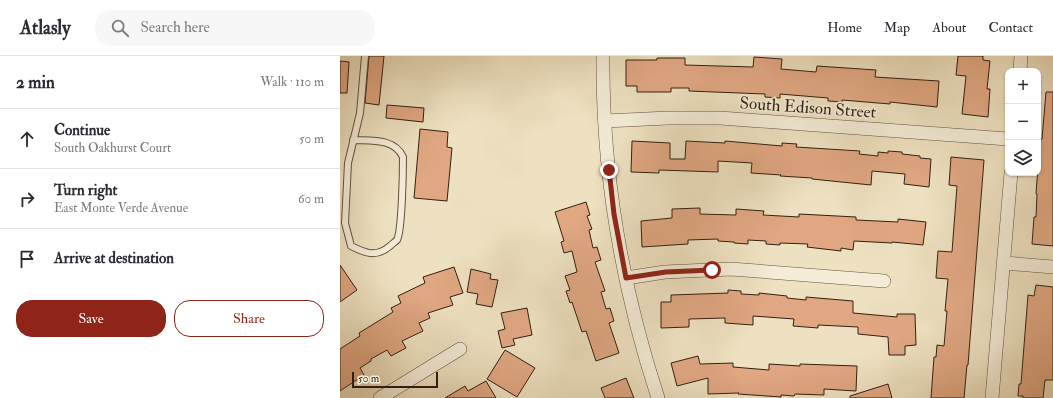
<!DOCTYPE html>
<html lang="en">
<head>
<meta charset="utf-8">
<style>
  :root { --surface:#fff; --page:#f7f7f7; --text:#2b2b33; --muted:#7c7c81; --line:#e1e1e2; --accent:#8f2418 }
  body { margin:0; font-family:"IM FELL Double Pica",serif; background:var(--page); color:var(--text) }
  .controls { position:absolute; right:12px; top:12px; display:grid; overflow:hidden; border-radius:8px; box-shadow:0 1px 3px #0004 }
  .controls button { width:36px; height:36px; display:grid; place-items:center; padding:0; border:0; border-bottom:1px solid var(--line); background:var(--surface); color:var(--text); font:20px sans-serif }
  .scale { position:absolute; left:12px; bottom:10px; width:86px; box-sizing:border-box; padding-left:4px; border:2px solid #331f13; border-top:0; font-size:11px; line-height:14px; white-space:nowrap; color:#331f13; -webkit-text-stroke:3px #f4ecd7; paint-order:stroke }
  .stop { position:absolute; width:12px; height:12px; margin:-9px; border:3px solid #8f2418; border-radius:50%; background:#fff }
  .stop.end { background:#8f2418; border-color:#fff; box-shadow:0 1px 4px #0008 }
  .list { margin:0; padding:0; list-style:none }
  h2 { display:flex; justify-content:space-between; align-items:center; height:52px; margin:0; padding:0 16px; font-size:17px }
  h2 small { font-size:13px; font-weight:400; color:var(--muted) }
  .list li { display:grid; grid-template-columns:26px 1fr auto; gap:12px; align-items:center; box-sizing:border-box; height:60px; padding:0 16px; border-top:1px solid var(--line) }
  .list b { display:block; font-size:15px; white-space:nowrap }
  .list p { margin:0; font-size:13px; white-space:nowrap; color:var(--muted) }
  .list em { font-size:13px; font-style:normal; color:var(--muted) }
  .actions { display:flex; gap:8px; padding:12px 16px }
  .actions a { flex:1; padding:9px 0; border:1px solid var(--accent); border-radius:16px; text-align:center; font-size:14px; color:var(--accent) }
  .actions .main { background:var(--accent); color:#fff }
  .icon { flex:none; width:22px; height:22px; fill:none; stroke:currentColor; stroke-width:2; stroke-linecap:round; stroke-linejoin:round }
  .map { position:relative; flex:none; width:713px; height:342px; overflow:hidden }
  header { display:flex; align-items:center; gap:24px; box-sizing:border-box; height:56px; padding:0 20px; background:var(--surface); border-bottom:1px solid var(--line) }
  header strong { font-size:19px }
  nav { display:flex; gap:22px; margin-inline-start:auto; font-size:14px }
  .search { width:280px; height:36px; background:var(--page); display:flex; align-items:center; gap:10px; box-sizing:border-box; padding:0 14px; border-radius:16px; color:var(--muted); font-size:15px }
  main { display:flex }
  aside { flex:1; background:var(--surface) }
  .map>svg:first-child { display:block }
  .building { fill:#e0a782; stroke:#331f13 }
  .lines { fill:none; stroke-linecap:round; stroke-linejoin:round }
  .lane-casing { stroke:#62503e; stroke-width:8 }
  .street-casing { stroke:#62503e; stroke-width:14 }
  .lane { stroke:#f4ecd7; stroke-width:6 }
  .street { stroke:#f4ecd7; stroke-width:13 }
  .route { stroke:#8f2418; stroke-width:5 }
  .labels { text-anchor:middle; stroke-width:3.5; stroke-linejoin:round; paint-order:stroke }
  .street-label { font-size:17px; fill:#331f13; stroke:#f4ecd7 }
</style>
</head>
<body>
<header>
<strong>Atlasly</strong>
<div class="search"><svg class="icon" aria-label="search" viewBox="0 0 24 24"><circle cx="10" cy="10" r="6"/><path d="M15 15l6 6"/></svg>Search here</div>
<nav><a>Home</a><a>Map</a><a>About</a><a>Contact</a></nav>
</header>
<main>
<aside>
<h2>2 min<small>Walk · 110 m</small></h2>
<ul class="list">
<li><svg class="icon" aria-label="ahead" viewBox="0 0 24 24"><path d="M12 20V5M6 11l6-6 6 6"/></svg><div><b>Continue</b><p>South Oakhurst Court</p></div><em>50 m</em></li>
<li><svg class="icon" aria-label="right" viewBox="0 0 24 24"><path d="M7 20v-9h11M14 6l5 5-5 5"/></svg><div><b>Turn right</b><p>East Monte Verde Avenue</p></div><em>60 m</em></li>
<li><svg class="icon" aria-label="arrive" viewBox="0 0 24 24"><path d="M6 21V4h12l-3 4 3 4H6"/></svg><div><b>Arrive at destination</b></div></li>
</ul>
<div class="actions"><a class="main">Save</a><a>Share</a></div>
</aside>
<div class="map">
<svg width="713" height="342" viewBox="0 0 713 342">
  <rect width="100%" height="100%" fill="#eee1c1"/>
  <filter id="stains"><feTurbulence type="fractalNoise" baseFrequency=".005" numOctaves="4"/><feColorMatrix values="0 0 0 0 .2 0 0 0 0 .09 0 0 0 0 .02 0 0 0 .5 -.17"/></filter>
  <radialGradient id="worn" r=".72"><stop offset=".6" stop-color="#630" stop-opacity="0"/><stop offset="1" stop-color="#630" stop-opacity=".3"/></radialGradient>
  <g class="building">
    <polygon points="29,0 44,0 39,49 25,47"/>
    <polygon points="618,0 643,0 643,4 650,5 647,33 650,33 648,61 622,58 626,20 616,19"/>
    <polygon points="414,1 442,3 441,13 476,16 477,10 536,14 535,21 599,25 597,51 550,46 550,48 502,44 502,46 488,45 488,42 440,38 440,42 425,41 425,38 349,35 349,32 331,32 331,36 297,36 297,30 286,30 286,4 317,4 317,2 345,2 345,9 413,11"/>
    <polygon points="0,5 9,6 7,37 0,37"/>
    <polygon points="706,36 713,36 713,190 692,188 694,161 696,161 697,138 696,138 700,83 702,83"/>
    <polygon points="47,49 84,52 83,66 46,62"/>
    <polygon points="80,73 108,76 107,91 112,92 107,145 74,142"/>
    <polygon points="292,85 330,87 330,103 345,103 346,85 385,87 385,85 442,90 442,87 457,88 456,91 520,95 519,98 538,100 538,96 548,97 548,95 562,96 562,98 580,100 580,102 591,103 589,131 564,128 565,118 532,115 531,129 472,123 472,122 440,120 441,119 411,117 412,107 378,105 378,116 319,114 319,117 291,116"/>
    <polygon points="611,101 644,104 628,309 627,309 624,342 591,342 594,301 596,301 597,289 604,290 607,255 605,255 608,223 596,222 598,195 612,196 617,130 609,129"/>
    <polygon points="246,146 250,159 247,160 252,173 249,174 253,192 257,191 261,204 255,206 265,235 261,236 266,253 270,252 274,265 269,267 279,297 256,305 246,275 242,276 232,246 230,247 226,235 230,234 225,220 237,216 232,195 224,197 221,186 224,185 215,156"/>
    <polygon points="360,152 360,158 396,159 396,153 424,155 423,159 459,161 459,158 516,161 516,164 558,166 558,163 586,166 583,189 552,186 552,187 514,185 513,194 501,192 501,195 467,191 468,188 440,187 440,189 426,188 426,185 408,184 408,188 394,187 394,186 378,185 378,183 348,184 348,188 302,191 301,165 332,162 332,153"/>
    <polygon points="0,209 17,234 0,246"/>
    <polygon points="114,211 123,237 110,241 113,249 88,257 90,262 79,267 83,275 62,285 66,292 51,300 47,294 31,303 31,305 20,312 24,319 0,335 0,293 20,280 19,277 53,256 51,252 61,247 58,240 85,227 83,221"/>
    <polygon points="131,213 151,218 150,223 158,224 152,251 136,248 138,238 127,236"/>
    <polygon points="696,229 713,231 713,324 705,324 703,342 683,342 683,340 678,340 679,328 681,328 688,239 694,240"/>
    <polygon points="388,234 401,235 401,238 419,239 419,237 447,240 447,242 466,244 466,241 513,245 513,257 557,261 557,258 575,258 576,289 565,290 565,299 549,299 548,281 518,278 518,271 478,269 478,272 453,270 454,263 413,260 413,269 385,267 385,262 349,263 349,271 321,272 321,246 331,246 331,239 388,237"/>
    <polygon points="187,252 192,279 173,283 175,289 162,292 158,275 165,273 161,257"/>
    <polygon points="165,294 195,312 177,341 147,323"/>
    <polygon points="358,300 360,308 393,307 393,311 429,314 429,308 460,310 460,308 517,310 516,335 484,333 484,339 455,338 454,340 441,339 441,341 398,338 399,337 368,338 368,322 337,330 331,307"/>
    <polygon points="286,322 294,342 265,342 261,332"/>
    <polygon points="146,325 156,342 105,342 125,330 128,335"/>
    <polygon points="548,328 552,342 510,342 510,340"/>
  </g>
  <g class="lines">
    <defs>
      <path id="lane" d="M13,84C32,85 54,82 63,101C63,115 62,175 57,184C55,186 52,188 50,190C36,202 25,197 11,190L5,167L8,107L20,57L25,0"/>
      <g id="street">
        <path d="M263,0C262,116 282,232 318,342"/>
        <polyline points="680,15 681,0"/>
        <polyline points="265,65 328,62 380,62 668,83"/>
        <polyline points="664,207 713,211"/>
        <polyline points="286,222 325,216 391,213 544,225"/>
        <polyline points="40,342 120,293"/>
        <polyline points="652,342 671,117"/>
      </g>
    </defs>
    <use href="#lane" class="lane-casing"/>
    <use href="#street" class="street-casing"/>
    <use href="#lane" class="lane"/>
    <use href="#street" class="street"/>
  </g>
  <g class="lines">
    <polyline class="route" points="269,114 274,158 286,222 326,216 372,214"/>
  </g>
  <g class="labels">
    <g class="street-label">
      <text transform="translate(468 51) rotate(4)" y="6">South Edison Street</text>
    </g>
  </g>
  <rect width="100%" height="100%" filter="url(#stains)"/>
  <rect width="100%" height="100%" fill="url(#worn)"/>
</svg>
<div class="controls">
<button>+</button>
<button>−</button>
<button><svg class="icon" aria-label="layers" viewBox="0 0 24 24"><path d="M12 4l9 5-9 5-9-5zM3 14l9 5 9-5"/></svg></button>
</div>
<div class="scale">50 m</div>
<div class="stop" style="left:372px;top:214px"></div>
<div class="stop end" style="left:269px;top:114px"></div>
</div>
</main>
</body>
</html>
